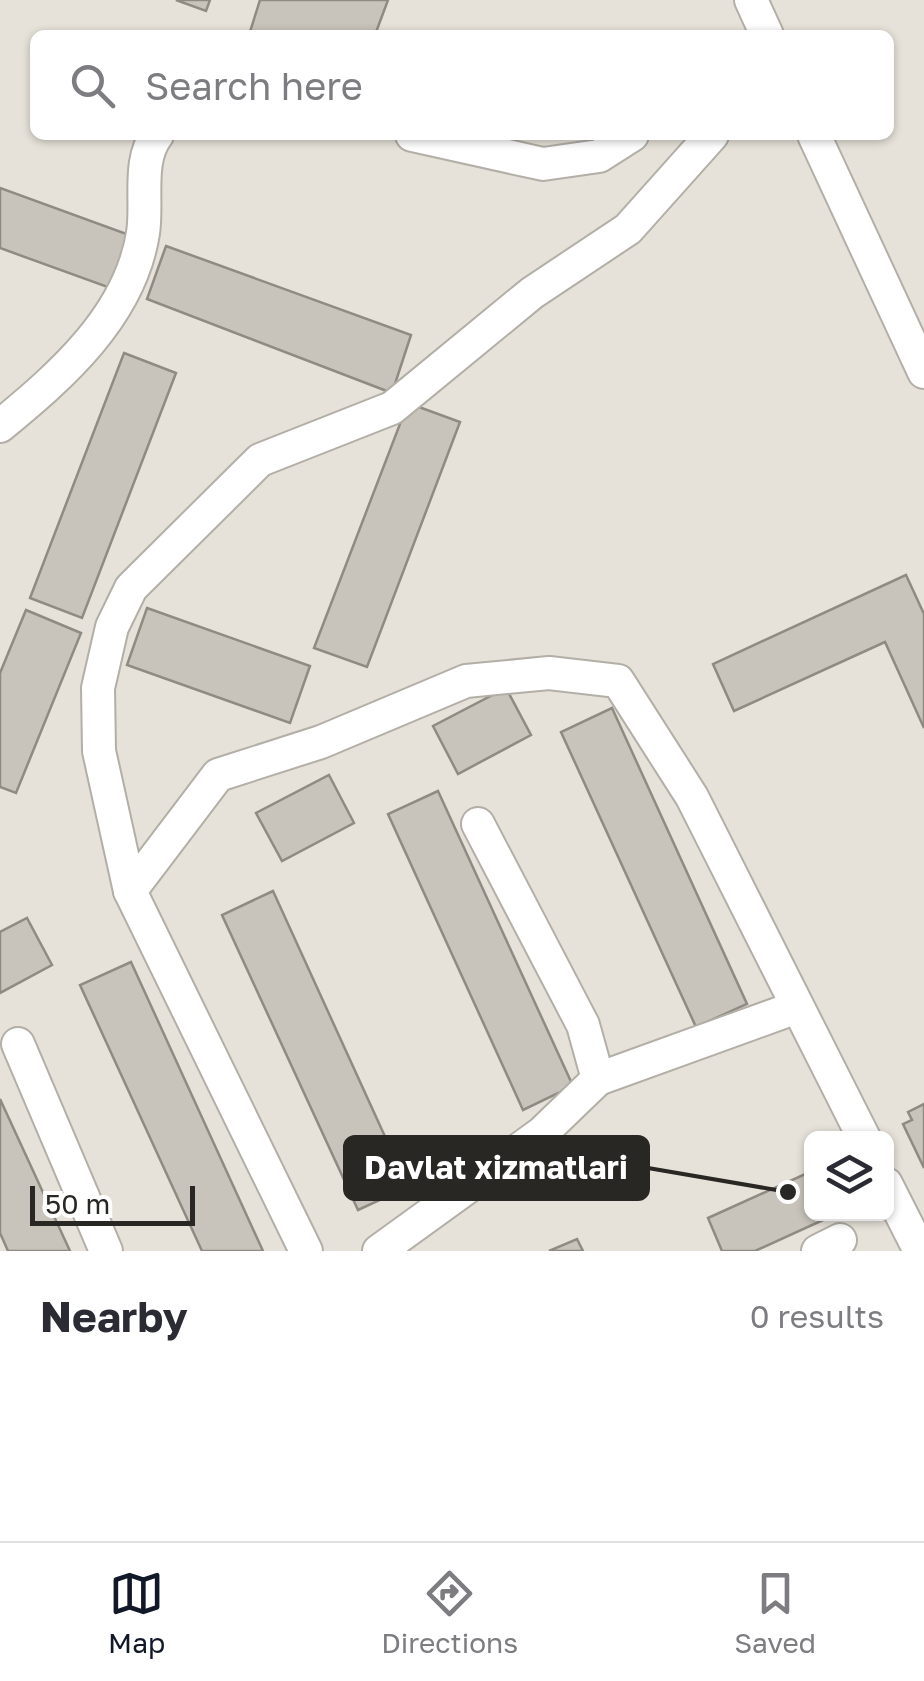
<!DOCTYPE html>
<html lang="en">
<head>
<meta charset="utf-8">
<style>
  :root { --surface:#fff; --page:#f7f7f7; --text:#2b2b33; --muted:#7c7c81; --line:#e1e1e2; --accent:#111827 }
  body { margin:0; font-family:"Golos Text",sans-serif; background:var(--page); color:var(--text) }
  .controls { position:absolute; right:30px; bottom:30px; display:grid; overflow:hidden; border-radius:15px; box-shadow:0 2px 8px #0004 }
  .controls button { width:90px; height:90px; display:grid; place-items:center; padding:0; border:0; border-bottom:2px solid var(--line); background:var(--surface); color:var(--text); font:50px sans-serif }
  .scale { position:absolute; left:30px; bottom:25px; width:165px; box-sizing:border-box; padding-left:10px; border:5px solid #292724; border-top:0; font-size:28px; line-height:35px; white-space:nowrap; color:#292724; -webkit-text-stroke:8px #fff; paint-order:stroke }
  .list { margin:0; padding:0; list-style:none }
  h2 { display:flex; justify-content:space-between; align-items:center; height:130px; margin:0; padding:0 40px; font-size:42px }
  h2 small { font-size:32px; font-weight:400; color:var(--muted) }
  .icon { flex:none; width:55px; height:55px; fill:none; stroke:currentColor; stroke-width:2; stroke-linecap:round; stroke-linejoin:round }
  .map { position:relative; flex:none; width:924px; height:1251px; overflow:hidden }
  .search { position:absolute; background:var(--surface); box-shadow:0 2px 8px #0004; left:30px; right:30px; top:30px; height:110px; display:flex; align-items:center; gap:25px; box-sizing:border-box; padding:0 35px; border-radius:15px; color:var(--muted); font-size:38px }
  .sheet { height:290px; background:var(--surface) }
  nav { display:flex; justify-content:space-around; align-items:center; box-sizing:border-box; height:140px; border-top:2px solid var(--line); background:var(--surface); font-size:28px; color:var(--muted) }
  nav a { display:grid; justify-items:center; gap:5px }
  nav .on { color:var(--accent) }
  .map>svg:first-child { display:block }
  .building { fill:#c8c4bb; stroke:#8f8b83; stroke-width:2.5 }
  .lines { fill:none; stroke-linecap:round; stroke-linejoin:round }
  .minor-casing { stroke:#b3afa7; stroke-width:36 }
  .minor { stroke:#fff; stroke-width:32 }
  .leader { fill:none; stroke:#292724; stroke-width:4 }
  .callout-dot { fill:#292724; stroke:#fff; stroke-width:4 }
  .callout { fill:#292724; stroke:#292724; stroke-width:4 }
  .callout-label { font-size:32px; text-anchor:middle; font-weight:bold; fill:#fff }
</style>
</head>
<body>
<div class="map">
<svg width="924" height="1251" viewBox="0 0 924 1251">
  <rect width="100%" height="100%" fill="#e6e2d9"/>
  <g class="building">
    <polygon points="176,0 210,0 206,11"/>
    <polygon points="260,0 388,0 375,35 249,35"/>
    <polygon points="0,188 132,236 113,289 0,248"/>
    <polygon points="166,246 411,335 392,393 147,299"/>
    <polygon points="124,353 176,373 82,618 30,598"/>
    <polygon points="408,403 460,422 367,667 314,648"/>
    <polygon points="906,575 924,614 924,728 885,642 734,711 713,664"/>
    <polygon points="147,608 310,666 290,723 127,665"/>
    <polygon points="26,610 81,633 16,793 0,787 0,673"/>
    <polygon points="506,688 531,735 458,774 433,726"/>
    <polygon points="612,708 747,1004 696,1027 561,732"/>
    <polygon points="329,775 354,823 282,861 256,813"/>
    <polygon points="438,791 573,1086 523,1110 388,814"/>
    <polygon points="273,891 408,1187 358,1210 222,915"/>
    <polygon points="27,918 52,965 0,993 0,932"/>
    <polygon points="131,962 263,1251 202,1251 80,985"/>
    <polygon points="0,1099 70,1251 8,1251 0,1233"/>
    <polygon points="924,1104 924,1168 903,1124 912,1120 908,1112"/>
    <polygon points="812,1171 812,1214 834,1215 755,1251 722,1251 708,1218"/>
    <polygon points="577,1239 583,1251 549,1251"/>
  </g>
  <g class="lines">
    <defs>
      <g id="minor">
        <polyline points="751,0 767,35"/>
        <polyline points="412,135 543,164 599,156 632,135"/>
        <polyline points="814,135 924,372"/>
        <path d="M0,426C61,376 130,316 143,233C148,202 137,161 157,135"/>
        <polyline points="130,891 218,775 321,742 466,681 549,673 618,681 692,797 864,1138"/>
        <polyline points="18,1044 106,1251"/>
        <polyline points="598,1079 797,1007"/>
        <polyline points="886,1184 920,1251"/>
        <polyline points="306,1251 130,891 99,751 98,688 112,627 131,588 260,460 392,408 532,293 628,229 712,135"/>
        <polyline points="379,1251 542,1133 598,1079 583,1025 478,824"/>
        <polyline points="818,1251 840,1240"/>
      </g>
    </defs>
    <use href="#minor" class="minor-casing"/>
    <use href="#minor" class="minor"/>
  </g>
  <path class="leader" d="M788 1192L648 1168"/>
  <circle class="callout-dot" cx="788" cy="1192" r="10"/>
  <rect class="callout" x="345" y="1137" width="303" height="62" rx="10"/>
  <g class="callout-label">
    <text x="496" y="1179">Davlat xizmatlari</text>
  </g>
</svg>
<div class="controls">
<button><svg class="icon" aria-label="layers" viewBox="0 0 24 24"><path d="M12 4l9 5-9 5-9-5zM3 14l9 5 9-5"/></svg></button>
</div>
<div class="scale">50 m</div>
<div class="search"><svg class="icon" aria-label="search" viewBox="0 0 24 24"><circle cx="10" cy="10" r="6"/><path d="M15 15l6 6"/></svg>Search here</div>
</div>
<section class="sheet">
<h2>Nearby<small>0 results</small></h2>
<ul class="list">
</ul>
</section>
<nav>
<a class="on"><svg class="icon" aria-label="map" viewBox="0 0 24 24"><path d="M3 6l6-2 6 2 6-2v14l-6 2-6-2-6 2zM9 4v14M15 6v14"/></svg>Map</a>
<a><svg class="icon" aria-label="directions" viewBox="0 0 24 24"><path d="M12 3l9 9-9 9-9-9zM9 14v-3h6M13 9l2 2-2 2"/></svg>Directions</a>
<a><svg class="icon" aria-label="saved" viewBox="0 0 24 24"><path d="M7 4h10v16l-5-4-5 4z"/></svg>Saved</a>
</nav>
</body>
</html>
